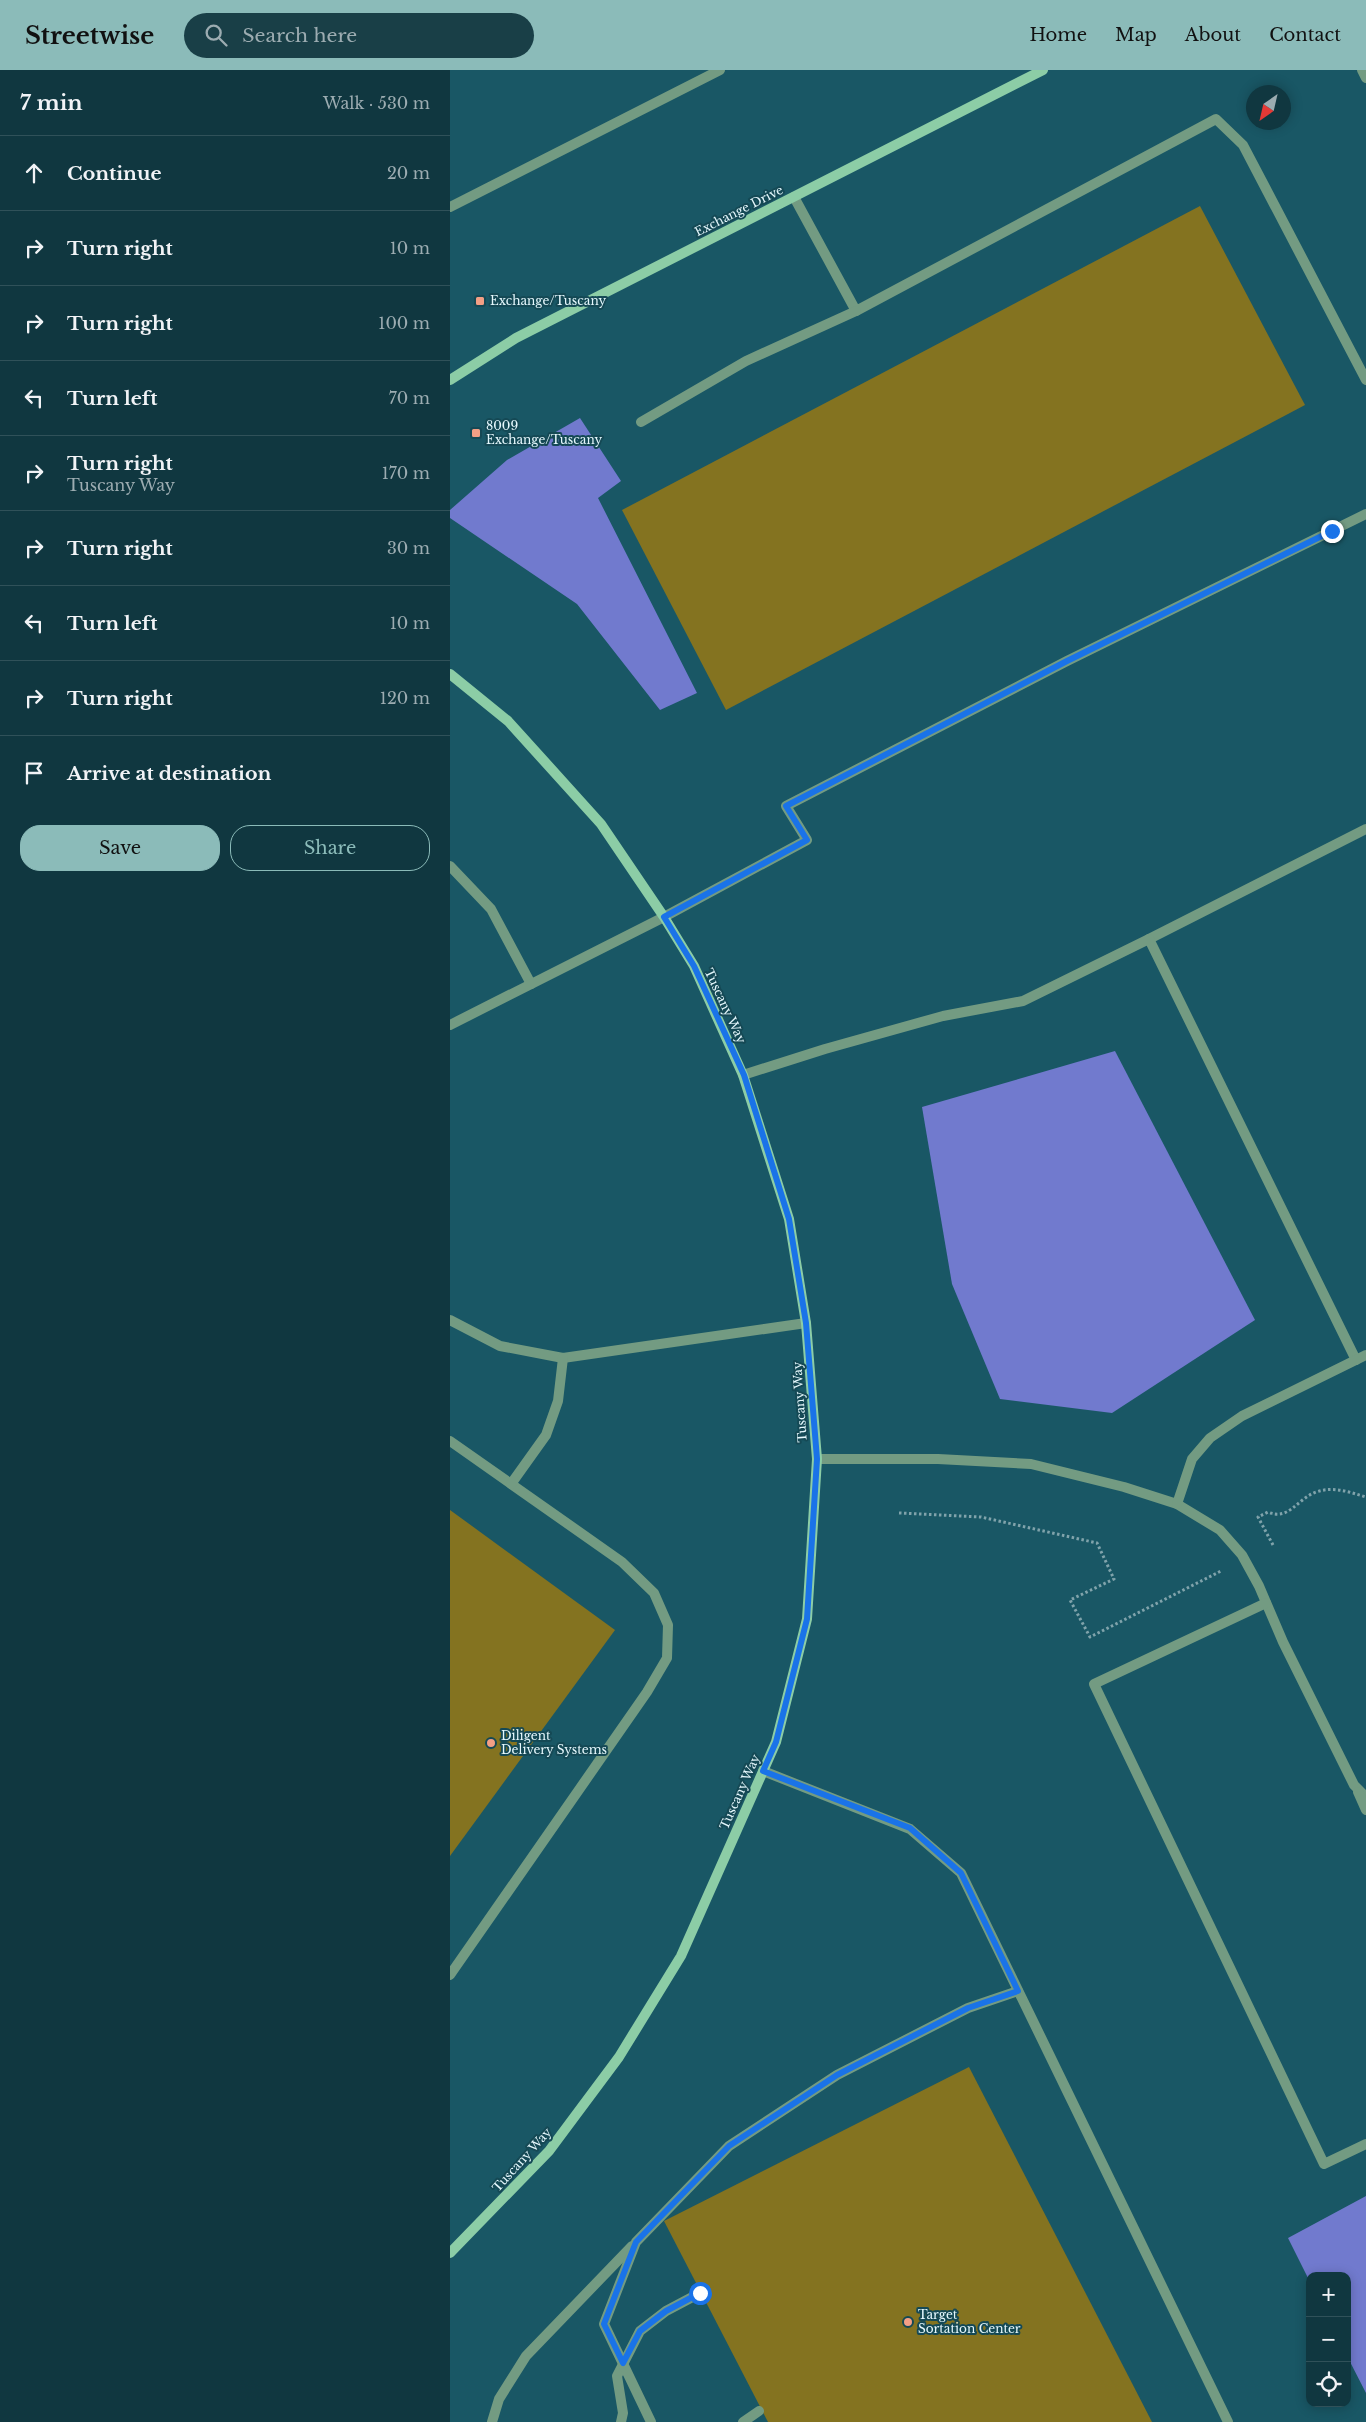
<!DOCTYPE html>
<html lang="en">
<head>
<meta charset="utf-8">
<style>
  :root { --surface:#103740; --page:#193f47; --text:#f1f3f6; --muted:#9cacb1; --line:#305159; --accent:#8bbbb9 }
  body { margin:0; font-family:"Libre Baskerville",serif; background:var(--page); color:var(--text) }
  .controls { position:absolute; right:15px; bottom:15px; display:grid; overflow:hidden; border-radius:10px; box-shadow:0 2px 12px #0003 }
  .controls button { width:45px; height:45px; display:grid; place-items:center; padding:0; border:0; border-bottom:1px solid var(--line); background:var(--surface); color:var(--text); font:25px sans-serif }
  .compass { position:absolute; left:796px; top:15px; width:45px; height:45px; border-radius:50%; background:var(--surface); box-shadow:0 2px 12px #0003; rotate:214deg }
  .stop { position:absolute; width:15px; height:15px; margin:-11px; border:4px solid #1a73e8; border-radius:50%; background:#fff }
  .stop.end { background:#1a73e8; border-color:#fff; box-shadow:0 1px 5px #0008 }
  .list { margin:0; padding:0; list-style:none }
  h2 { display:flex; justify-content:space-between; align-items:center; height:65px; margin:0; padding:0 20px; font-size:21px }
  h2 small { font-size:16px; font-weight:400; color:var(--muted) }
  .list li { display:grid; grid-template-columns:32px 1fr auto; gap:15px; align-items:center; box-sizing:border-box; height:75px; padding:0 20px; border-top:1px solid var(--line) }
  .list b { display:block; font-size:19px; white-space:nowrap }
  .list p { margin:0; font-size:16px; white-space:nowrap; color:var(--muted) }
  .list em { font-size:16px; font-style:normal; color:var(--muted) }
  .actions { display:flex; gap:10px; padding:15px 20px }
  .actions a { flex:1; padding:11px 0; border:1px solid var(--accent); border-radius:20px; text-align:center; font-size:18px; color:var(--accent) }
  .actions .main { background:var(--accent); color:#111 }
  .icon { flex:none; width:28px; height:28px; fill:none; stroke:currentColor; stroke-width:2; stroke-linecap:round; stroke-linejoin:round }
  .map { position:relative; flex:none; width:916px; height:2352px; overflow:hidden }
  header { display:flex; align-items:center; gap:30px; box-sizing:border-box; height:70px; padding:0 25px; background:var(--accent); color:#111 }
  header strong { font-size:24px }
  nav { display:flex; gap:28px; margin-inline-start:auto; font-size:18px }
  .search { width:350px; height:45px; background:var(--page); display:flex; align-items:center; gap:12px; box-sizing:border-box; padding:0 18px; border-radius:28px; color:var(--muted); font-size:19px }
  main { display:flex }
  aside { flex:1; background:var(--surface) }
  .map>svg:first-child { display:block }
  .built { fill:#195765; fill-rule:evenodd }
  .water { fill:#717ace }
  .building { fill:#847320 }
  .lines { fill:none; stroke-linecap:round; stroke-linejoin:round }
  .path { stroke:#80a3ab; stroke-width:3; stroke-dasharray:2.5 2.5; stroke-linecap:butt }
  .lane { stroke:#739b82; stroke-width:10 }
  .street { stroke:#739b82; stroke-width:10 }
  .secondary { stroke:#8ccda6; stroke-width:10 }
  .route { stroke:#1a73e8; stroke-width:6 }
  .poi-dot { fill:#f39f85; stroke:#154955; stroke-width:2 }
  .labels { text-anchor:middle; stroke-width:4; stroke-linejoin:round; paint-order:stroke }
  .street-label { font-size:12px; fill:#e5f8fd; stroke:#154955 }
  .poi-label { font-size:12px; fill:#e5f8fd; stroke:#154955; text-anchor:start }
</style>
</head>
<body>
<header>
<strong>Streetwise</strong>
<div class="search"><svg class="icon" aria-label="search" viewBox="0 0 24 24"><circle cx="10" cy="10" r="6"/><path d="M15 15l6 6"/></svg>Search here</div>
<nav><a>Home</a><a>Map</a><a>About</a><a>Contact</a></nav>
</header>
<main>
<aside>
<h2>7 min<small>Walk · 530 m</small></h2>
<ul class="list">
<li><svg class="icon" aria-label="ahead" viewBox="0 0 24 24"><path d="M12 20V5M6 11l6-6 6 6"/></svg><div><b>Continue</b></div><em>20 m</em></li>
<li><svg class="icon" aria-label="right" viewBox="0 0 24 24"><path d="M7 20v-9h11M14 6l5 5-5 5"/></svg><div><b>Turn right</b></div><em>10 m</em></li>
<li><svg class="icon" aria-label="right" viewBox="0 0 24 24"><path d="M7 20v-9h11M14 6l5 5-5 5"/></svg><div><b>Turn right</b></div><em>100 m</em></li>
<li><svg class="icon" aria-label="left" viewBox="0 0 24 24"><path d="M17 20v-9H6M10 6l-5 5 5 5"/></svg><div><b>Turn left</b></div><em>70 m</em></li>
<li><svg class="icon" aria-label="right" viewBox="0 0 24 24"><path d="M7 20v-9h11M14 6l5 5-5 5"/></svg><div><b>Turn right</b><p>Tuscany Way</p></div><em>170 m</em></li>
<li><svg class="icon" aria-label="right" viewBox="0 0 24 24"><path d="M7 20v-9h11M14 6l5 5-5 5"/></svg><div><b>Turn right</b></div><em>30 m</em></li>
<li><svg class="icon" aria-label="left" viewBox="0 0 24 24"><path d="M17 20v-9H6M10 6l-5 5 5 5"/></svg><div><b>Turn left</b></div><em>10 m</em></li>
<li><svg class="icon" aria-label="right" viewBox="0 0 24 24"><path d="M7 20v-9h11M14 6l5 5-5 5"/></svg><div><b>Turn right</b></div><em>120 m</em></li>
<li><svg class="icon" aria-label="arrive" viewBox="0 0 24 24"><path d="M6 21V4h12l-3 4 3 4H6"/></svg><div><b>Arrive at destination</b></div></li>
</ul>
<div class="actions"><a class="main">Save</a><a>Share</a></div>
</aside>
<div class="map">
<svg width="916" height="2352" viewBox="0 0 916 2352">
  <rect width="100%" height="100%" fill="#154955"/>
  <path class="built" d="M0,0H916V2352H0ZM804,22H834V52H804ZM860,2206H897V2333H860Z"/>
  <g class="water">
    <polygon points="130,348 171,411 148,428 247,623 210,640 127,534 0,448 0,440 57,390"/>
    <polygon points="665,981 805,1250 662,1343 550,1329 502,1214 472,1037"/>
    <polygon points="916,2126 916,2323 897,2286 897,2206 860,2206 860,2212 838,2168"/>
  </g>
  <g class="building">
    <polygon points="750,136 855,335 276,640 172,440"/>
    <polygon points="0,1440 165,1560 0,1786"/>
    <polygon points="519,1997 702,2352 318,2352 214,2151"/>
  </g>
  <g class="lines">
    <g class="path">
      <polyline points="449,1443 531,1447 647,1473 664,1509 620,1530 640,1567 771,1501"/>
      <path d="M823,1475L808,1447L818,1442C839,1451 847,1429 866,1422C884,1416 899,1422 916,1427"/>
    </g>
    <g class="lane">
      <polyline points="344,127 406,241 766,49 793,75 916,310"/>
      <polyline points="0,137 270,0"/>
      <polyline points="191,352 296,291 406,241"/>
      <polyline points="0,796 41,839 81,914"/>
      <polyline points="699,869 916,759"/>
      <polyline points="0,955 214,847 357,770 336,736 617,591 916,444"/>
      <polyline points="293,1005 375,979 493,946 573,931 699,869 906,1290"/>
      <polyline points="0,1250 50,1276 113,1288 356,1253"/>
      <polyline points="0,1371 172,1492 204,1523 218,1555 217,1588 197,1622 0,1905"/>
      <polyline points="367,1389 488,1389 581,1394 674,1417 727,1434 770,1460 792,1485 809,1516 833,1572 904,1715 916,1727"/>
      <polyline points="61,1414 96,1365 108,1331 113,1288"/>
      <polyline points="727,1434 742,1389 760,1368 792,1346 916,1285"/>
      <polyline points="816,1533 644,1614 874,2094 916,2074"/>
      <polyline points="313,1701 460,1759 511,1803 778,2352"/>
      <polyline points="908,1722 916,1740"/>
      <polyline points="42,2352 49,2329 76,2286 182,2176"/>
      <polyline points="171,2352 173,2343 167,2306 190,2261 216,2241 250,2223"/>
      <polyline points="201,2352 154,2254 186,2172 279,2076 387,2005 518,1938 568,1921"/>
      <polyline points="293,2352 309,2341"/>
    </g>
    <polyline class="street" points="912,0 916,8"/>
    <g class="secondary">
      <polyline points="0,310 66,268 593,0"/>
      <polyline points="0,604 58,651 151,754 214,847 244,896 293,1005 339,1149 356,1253 367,1389 357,1549 326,1672 231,1886 169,1987 99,2081 0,2183"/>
    </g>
  </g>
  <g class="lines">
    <polyline class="route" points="250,2223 216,2241 190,2261 173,2293 154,2254 186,2172 279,2076 387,2005 518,1938 568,1921 511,1803 460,1758 313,1701 326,1672 357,1549 367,1389 356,1253 339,1149 294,1005 244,896 214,847 357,770 336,736 617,591 882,461"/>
  </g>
  <g class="poi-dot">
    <rect x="25" y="226" width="10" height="10" rx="2.5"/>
    <rect x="21" y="358" width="10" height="10" rx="2.5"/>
    <circle cx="41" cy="1673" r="5"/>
    <circle cx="458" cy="2252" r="5"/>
  </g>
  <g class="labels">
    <g class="street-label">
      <text transform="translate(289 141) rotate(-27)" y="4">Exchange Drive</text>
      <text transform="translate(275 936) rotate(65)" y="4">Tuscany Way</text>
      <text transform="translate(350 1332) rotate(-94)" y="4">Tuscany Way</text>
      <text transform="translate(290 1722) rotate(-66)" y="4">Tuscany Way</text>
      <text transform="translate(72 2090) rotate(-48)" y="4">Tuscany Way</text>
    </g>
    <g class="poi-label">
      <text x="40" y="235">Exchange/Tuscany</text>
      <text x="36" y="360">8009<tspan x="36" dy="14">Exchange/Tuscany</tspan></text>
      <text x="51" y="1670">Diligent<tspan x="51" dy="14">Delivery Systems</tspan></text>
      <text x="468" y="2249">Target<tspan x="468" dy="14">Sortation Center</tspan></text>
    </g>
  </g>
</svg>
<div class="controls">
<button>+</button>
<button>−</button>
<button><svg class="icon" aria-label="locate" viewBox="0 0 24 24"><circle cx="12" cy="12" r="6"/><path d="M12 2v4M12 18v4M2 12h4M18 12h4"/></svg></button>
</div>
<svg class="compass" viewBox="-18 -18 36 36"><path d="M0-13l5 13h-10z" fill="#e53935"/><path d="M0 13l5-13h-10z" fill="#9cacb1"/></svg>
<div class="stop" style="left:250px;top:2223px"></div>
<div class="stop end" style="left:882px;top:461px"></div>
</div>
</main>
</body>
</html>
